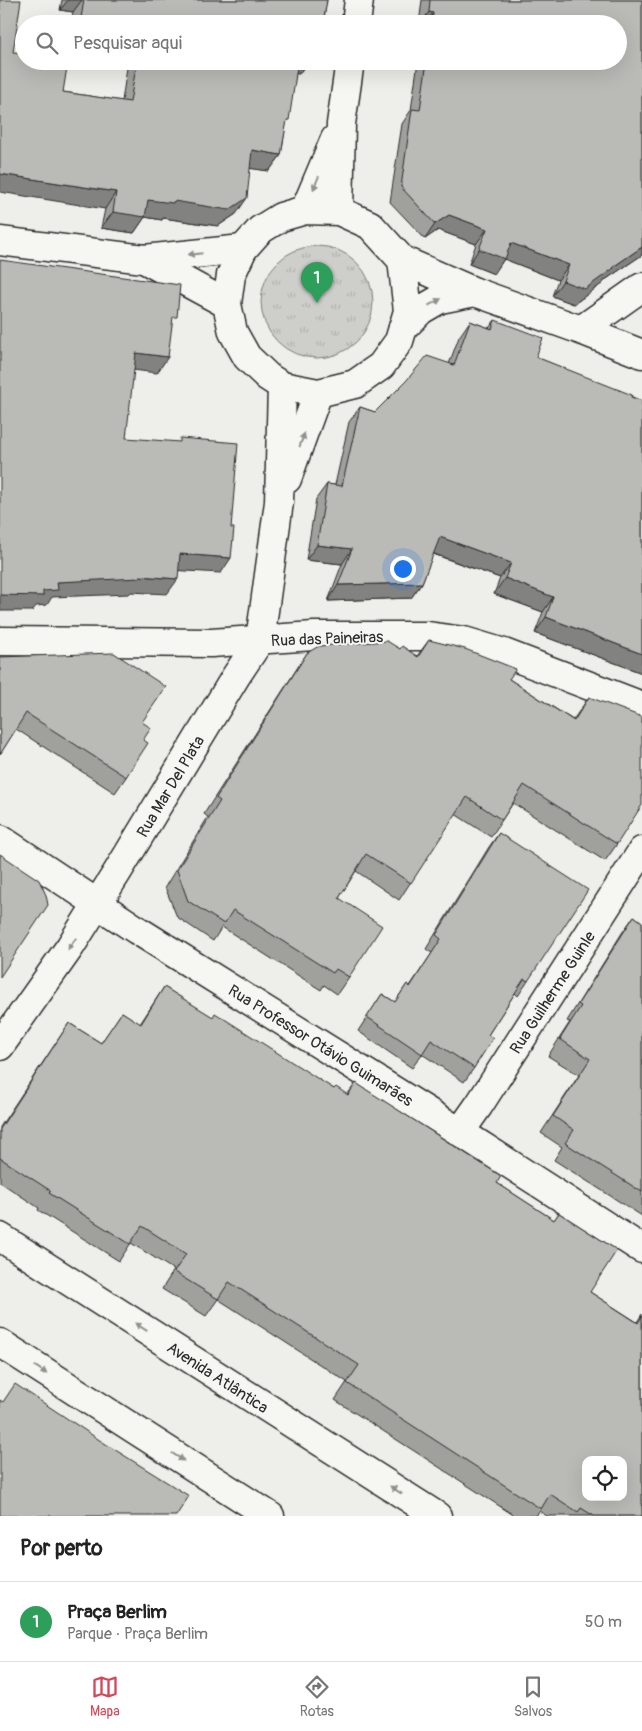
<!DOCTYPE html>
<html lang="pt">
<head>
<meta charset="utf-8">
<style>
  :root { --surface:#fff; --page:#f6f6f6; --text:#222; --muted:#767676; --line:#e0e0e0; --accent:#d1495b }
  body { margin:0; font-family:Pangolin,sans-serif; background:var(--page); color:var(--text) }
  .controls { position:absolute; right:15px; bottom:15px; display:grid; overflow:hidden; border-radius:10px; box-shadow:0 5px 20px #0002 }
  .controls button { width:45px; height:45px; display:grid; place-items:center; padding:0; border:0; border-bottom:1px solid var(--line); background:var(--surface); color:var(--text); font:25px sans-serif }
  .you { position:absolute; left:402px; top:568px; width:18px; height:18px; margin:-12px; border:4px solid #fff; border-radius:50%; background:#1a73e8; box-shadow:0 0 0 8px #1a73e833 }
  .badge { display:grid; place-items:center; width:32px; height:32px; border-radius:50%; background:var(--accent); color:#fff; font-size:16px; font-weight:700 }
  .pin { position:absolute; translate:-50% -41px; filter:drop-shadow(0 1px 2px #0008) }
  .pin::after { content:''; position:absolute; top:26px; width:18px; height:15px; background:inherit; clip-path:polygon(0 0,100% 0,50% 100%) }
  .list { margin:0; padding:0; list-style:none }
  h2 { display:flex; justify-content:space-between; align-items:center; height:65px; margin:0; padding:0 20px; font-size:21px }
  h2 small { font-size:16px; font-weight:400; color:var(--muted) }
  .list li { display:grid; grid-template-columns:32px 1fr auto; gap:15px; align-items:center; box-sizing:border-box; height:80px; padding:0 20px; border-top:1px solid var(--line) }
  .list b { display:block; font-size:19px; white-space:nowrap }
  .list p { margin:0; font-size:16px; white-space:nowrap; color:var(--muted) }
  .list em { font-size:16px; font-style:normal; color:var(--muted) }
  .icon { flex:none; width:28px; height:28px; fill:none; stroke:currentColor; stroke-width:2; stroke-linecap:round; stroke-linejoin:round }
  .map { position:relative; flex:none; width:642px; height:1516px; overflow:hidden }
  .search { position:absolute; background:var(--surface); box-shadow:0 5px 20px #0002; left:15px; right:15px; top:15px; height:55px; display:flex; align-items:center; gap:12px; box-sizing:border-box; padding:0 18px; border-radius:28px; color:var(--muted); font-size:19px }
  .sheet { height:145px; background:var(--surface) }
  nav { display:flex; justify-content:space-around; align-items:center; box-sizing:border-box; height:70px; border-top:1px solid var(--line); background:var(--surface); font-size:14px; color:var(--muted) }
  nav a { display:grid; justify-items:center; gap:2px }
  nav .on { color:var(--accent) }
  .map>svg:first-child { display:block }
  .park { fill:url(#park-tufts); stroke:#7c7c7a }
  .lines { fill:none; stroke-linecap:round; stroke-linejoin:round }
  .minor-casing { stroke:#2b2b2b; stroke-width:31 }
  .major-casing { stroke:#2b2b2b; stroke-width:31 }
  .minor { stroke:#f6f6f2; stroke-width:28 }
  .major { stroke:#f6f6f2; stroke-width:28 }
  .wall { fill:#a0a09d; stroke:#2b2b2b }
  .shaded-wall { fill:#828280; stroke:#2b2b2b }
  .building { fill:#babab7; stroke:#2b2b2b; fill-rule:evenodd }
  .oneway { fill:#90908e }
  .labels { text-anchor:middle; stroke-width:4; stroke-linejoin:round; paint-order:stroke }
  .street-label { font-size:16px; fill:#2b2b2b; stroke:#f6f6f2 }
</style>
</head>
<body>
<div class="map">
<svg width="642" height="1516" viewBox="0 0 642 1516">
  <defs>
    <pattern id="park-tufts" width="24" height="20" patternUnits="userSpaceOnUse" patternTransform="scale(1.25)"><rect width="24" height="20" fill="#cececa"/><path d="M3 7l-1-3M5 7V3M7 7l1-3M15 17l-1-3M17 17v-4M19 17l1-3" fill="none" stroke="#b1b1ae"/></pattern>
  </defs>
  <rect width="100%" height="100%" fill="#eeeeea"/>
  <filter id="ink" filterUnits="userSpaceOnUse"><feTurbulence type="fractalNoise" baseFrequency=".02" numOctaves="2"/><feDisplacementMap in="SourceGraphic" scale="10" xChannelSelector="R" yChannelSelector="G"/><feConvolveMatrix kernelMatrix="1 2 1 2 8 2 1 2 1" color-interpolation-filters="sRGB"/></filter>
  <g filter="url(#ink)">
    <circle class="park" cx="317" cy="302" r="56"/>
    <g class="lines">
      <defs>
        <g id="minor">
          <polyline points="356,24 359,0"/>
          <polyline points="305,210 335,139"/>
          <polyline points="339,211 341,124 350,61"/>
          <polyline points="0,241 144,259 243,249"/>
          <polyline points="144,259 227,304"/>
          <polyline points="402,260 408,311 399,341 381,366 355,384 318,393 282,386 268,377 247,357 233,332 227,304 231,275 243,249 260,230 281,217 305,210 339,211 370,225 402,260 475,292 581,330 642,354"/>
          <polyline points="403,328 421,310 440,299 475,292"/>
          <polyline points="581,330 642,287"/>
          <polyline points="287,479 318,393"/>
          <polyline points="0,641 211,643 314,636 428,636 464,641 504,653 642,706"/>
          <polyline points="0,839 137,930 460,1132 642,1249"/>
          <polyline points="0,1046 70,947 118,871 236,676 260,640 279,502 282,386"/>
          <polyline points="460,1132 479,1105 642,851"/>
        </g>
        <g id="major">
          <polyline points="0,1237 437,1516"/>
          <polyline points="0,1343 270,1516"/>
        </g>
      </defs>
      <use href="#minor" class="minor-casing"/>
      <use href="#major" class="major-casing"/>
      <use href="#minor" class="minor"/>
      <use href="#major" class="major"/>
    </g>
    <g class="wall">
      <polygon points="62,0 327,0 323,24 71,24 73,12 60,10"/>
      <polygon points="422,0 642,0 642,255 605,280 603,283 574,304 552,296 558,280 504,259 494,274 469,264 476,244 438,230 425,239 390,202 402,124 411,110 418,61 618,61 618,24 419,24"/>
      <polygon points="13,52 63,92 122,101 128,61 308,61 299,74 296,73 286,124 281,155 269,171 250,168 236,214 218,226 163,218 162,220 145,217 134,233 101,228 105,209"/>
      <polygon points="495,320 536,357 642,401 642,673 535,633 543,612 494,594 500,578 433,554 422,583 411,598 328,601 342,564 306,560 316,499 327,484 335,485 349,422 360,407 375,412 449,364 459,337 470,321 489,328"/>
      <polygon points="429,640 509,679 573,720 589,697 617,844 605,861 513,803 491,837 455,814 399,900 356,871 339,898 349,977 337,994 324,985 321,990 222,927 213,941 177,917 165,887 208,817 204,814 296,670 307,653 400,649 417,656"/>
      <polygon points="0,657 142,722 143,740 126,777 115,793 16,729 0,754"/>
      <polygon points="499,833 528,981 518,996 515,993 488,1035 474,1068 464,1082 422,1054 412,1068 358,1031 382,994 395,1002 407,984 410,986 432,953 426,949 489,847"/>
      <polygon points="634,916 642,922 642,1216 554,1160 562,1147 541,1133 579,1075 548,1056 570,1022 567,1021 622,933"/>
      <polygon points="164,987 212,1017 334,1089 347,1095 356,1083 497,1183 554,1220 559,1213 590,1292 637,1322 642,1314 642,1516 547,1516 539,1511 536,1516 515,1516 335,1400 347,1382 218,1299 206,1316 162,1289 174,1270 131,1243 119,1261 38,1210 39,1208 0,1182 0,1127 69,1023 101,1043 122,1012 140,1024"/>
    </g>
    <g class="shaded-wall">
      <polygon points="68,0 82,0 73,12 60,10"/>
      <polygon points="429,12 433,13 426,24 420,24"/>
      <polygon points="295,61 308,61 299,74 288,72"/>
      <polygon points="252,150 281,155 269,171 240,167"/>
      <polygon points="0,174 116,192 105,209 0,192"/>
      <polygon points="247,198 236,214 218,226 163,218 162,220 145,217 134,233 101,228 113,212 148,200 174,201"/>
      <polygon points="449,215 487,229 476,244 438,230 425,239 435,224"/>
      <polygon points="511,243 569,265 558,280 504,259 494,274 469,264 479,249"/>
      <polygon points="642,247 642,255 605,280 603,283 574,304 552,296 563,281 613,267"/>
      <polygon points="136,353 168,357 157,373 125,369"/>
      <polygon points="440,537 511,563 500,578 429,552"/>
      <polygon points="317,545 352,549 342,564 306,560"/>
      <polygon points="180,554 231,558 221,573 169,570"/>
      <polygon points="140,576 178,579 167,594 131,592 129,594 52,597 47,605 36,606 32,611 0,611 0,595 43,591 57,582"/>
      <polygon points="505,578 553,597 543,612 494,594"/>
      <polygon points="422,583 411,598 328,601 338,585"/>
      <polygon points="546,617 642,654 642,673 535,633"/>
    </g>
    <g class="building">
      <polygon points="0,0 21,0 13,52 24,53 24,61 68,61 63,92 130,102 137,61 298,61 289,120 287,120 281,155 252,150 247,198 229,210 174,201 173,203 148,200 145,217 113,212 116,192 0,174"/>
      <polygon points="84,0 327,0 323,24 80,24"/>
      <polygon points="430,0 642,0 642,247 613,267 614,268 585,289 563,281 569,265 511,243 505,259 479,249 487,229 449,215 435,224 401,187 412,109 420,110 427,61 618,61 618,24 432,24 433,13 429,12"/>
      <polygon points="0,260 180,285 177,317 173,317 168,357 136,353 126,438 180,442 180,438 238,443 231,528 234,528 231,558 180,554 178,579 140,576 140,578 57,582 58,590 43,591 43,596 0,595"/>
      <polygon points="495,320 543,338 536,357 632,395 631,397 642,401 642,654 546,617 553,597 505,578 511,563 440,537 422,583 338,585 352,549 317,545 327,484 342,486 360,407 375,412 406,381 427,356 454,365 470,321 492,329"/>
      <polygon points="429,640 465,649 516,669 509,679 574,721 589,697 642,717 642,805 617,844 524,785 502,820 467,797 411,883 366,854 339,898 382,926 349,977 336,969 333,973 233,910 224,924 188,901 177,870 220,801 216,798 307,653 319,646 387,641 400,649 402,646 418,657"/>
      <polygon points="114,653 166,687 142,722 151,728 143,740 148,743 126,777 26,713 1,753 0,752 0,657"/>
      <polygon points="499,833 588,890 528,981 524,979 488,1035 493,1038 474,1068 431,1040 422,1054 367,1017 382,994 395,1002 407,984 410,987 441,939 436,935"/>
      <polygon points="0,854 39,880 46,895 48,905 0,977"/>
      <polygon points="634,916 642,922 642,1192 565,1143 574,1130 553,1116 590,1059 560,1039 581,1006 578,1004"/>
      <path d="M164,987L213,1017L215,1013L334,1089L336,1087L348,1095L356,1083L501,1176L497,1183L554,1220L559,1213L617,1250L590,1292L638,1323L642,1316V1516H594L581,1508L578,1512L550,1494L541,1509L347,1383L359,1365L229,1282L218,1299L174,1272L186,1254L142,1226L130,1244L49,1193L51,1191L0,1158V1129L69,1023L101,1043L122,1012L141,1024ZM586,1460H623V1497H586Z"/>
      <polygon points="15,1384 101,1441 189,1496 176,1516 0,1516 0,1400 3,1402"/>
    </g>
    <defs><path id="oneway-solid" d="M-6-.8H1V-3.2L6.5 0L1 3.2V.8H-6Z" transform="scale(1.25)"/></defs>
    <g class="oneway">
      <use href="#oneway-solid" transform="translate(316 183) rotate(113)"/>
      <use href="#oneway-solid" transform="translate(195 254) rotate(174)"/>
      <use href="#oneway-solid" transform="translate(435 302) rotate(-28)"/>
      <use href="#oneway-solid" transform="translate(302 440) rotate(-70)"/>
      <use href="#oneway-solid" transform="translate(72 944) rotate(123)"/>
      <use href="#oneway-solid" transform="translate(141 1327) rotate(-147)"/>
      <use href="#oneway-solid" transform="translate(41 1370) rotate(33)"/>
      <use href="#oneway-solid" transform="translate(178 1457) rotate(33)"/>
      <use href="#oneway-solid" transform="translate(396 1490) rotate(-147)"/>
    </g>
  </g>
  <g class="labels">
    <g class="street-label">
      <text transform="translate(327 638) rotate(-2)" y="6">Rua das Paineiras</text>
      <text transform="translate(170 786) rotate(-59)" y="6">Rua Mar Del Plata</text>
      <text transform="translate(552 992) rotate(-57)" y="6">Rua Guilherme Guinle</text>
      <text transform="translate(321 1045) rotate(32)" y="6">Rua Professor Otávio Guimarães</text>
      <text transform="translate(218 1377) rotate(33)" y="6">Avenida Atlântica</text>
    </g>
  </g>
</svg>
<div class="controls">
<button><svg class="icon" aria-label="locate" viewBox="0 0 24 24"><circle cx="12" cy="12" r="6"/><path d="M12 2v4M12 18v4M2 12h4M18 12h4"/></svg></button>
</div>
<div class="you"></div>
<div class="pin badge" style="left:317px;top:303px;background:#2e9e5b">1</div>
<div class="search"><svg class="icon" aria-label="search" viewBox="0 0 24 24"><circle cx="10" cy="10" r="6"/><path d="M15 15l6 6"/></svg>Pesquisar aqui</div>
</div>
<section class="sheet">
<h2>Por perto<small></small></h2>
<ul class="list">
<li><span class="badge" style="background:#2e9e5b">1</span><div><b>Praça Berlim</b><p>Parque · Praça Berlim</p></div><em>50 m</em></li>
</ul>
</section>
<nav>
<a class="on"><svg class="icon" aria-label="map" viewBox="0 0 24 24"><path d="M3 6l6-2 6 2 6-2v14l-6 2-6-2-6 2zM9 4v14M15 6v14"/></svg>Mapa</a>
<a><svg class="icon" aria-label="directions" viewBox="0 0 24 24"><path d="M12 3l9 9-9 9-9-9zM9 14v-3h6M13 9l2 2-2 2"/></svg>Rotas</a>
<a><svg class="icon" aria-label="saved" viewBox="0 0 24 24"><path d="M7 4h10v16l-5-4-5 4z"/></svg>Salvos</a>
</nav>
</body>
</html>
